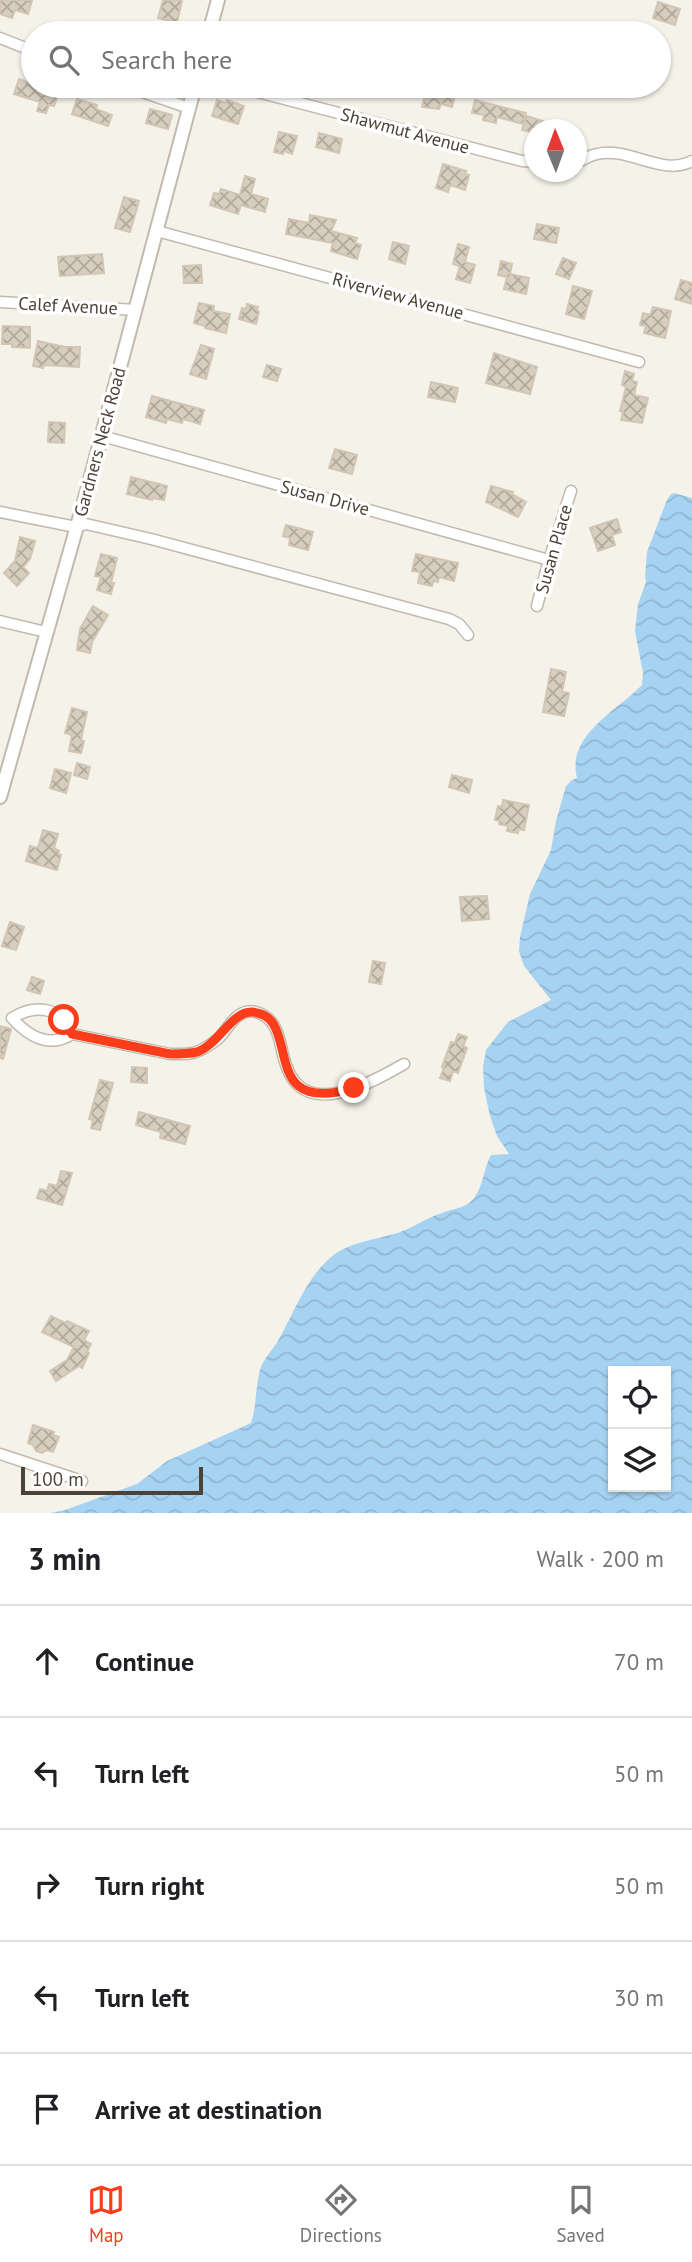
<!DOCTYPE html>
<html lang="en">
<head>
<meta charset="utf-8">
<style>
  :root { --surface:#fff; --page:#f6f6f6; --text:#202124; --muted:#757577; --line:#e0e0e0; --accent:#fc3d1b }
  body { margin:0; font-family:"PT Sans",sans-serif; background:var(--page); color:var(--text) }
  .controls { position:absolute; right:21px; bottom:21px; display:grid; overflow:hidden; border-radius:0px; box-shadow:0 2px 5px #0004 }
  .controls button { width:63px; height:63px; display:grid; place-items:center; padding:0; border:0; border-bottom:2px solid var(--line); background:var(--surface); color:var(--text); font:35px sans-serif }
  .compass { position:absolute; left:524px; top:119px; width:63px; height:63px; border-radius:50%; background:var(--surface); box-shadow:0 2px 5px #0004; rotate:359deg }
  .scale { position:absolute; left:21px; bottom:18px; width:182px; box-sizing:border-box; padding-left:7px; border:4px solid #4a4338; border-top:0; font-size:19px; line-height:24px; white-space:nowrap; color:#4a4338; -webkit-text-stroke:5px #fff; paint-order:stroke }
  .stop { position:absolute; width:21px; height:21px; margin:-16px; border:5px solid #fc3d1b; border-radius:50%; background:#fff }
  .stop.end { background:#fc3d1b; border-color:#fff; box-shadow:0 2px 7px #0008 }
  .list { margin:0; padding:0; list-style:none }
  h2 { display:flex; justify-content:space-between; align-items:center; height:91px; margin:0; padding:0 28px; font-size:30px }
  h2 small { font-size:23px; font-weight:400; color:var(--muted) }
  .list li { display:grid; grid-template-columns:46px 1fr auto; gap:21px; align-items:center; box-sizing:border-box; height:112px; padding:0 28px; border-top:2px solid var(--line) }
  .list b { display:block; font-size:26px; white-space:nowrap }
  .list em { font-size:23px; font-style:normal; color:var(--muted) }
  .icon { flex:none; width:38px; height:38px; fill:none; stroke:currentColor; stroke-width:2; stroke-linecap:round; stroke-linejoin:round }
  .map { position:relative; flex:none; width:692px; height:1513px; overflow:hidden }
  .search { position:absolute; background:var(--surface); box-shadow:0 2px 5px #0004; left:21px; right:21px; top:21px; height:77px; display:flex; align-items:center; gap:18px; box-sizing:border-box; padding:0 24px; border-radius:38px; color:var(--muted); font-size:26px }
  .sheet { height:651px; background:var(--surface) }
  nav { display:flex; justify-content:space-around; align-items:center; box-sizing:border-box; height:98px; border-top:2px solid var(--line); background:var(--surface); font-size:19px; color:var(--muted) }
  nav a { display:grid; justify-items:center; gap:4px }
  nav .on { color:var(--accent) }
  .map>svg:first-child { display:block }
  .water { fill:url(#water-waves); fill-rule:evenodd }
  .building { fill:url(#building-cross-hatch); stroke:#d2c6b3; stroke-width:2 }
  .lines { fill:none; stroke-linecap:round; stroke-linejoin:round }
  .minor-casing { stroke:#c1baad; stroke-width:13 }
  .tertiary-casing { stroke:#c1baad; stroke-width:16 }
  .minor { stroke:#fff; stroke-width:10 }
  .tertiary { stroke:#fff; stroke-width:12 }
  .route { stroke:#fc3d1b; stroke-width:9 }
  .labels { text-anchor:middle; stroke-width:7; stroke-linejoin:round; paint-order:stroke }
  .street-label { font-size:18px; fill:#4a4338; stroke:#fff }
</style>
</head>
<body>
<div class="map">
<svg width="692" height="1513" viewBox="0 0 692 1513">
  <defs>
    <pattern id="water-waves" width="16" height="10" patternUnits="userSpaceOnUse" patternTransform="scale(1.75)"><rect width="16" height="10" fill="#a7d3f2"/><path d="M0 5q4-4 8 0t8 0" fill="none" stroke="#91b6d0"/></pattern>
    <pattern id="building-cross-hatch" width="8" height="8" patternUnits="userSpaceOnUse" patternTransform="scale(1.75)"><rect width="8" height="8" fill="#d7cebf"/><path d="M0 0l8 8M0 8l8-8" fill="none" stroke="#b0a99c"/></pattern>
  </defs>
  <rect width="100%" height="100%" fill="#f5f2ea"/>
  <path class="water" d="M674,493L692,498V1513H49L62,1511L137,1484L167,1461L251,1423C257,1406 255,1388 260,1370C262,1361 274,1348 279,1339C295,1311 305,1280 330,1258C349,1241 377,1240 400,1232C414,1227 425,1219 439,1214C448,1210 461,1209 469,1203C483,1193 483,1169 491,1155L509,1154L497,1136L490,1116L484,1088L483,1067L486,1050L508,1022L551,1000L524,966L519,951L520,937L530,894L551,850L556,821L566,786L572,780L577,778C566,735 617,711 642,685L643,673L635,631L638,604L646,582L645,576L647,552L666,502L670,495ZM666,1371V1487H613V1371Z"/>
  <g class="building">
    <polygon points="0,0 32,0 28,14 15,10 12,18 0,14"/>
    <polygon points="163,0 182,0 177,23 158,18"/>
    <polygon points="658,2 680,9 675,25 653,18"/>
    <polygon points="19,79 58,94 54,106 49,105 46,113 37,111 40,102 14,94"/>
    <polygon points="427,87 455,95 452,107 441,104 439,109 422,107"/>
    <polygon points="77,99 97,105 96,109 112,115 108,126 72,114"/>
    <polygon points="217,100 226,103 227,100 244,106 238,124 212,116"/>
    <polygon points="475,100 526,113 523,124 497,117 496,123 483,120 484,115 472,113"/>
    <polygon points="150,109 172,115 168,129 146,123"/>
    <polygon points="526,116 543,121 540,130 535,130 535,133 522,130"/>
    <polygon points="279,132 297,136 292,154 284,151 283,154 274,152"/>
    <polygon points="319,133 342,139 339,153 316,147"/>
    <polygon points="443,164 466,171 465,174 469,175 465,190 450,185 448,192 436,188"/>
    <polygon points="245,176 255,179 251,194 268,199 265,212 241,205 238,214 210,205 214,193 219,194 221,189 240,195"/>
    <polygon points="124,197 139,201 130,232 115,228"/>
    <polygon points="310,215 336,220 331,231 357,238 355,243 361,245 357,259 331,251 333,243 286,234 289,219 309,223"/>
    <polygon points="537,224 559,228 556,243 534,239"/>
    <polygon points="393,242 409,246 405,264 389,259"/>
    <polygon points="458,244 469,247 465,262 475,265 470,283 456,279 460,266 453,264"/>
    <polygon points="102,254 104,273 60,276 58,257"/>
    <polygon points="563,258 576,263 569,279 556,274"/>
    <polygon points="501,261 512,264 510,274 529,278 526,294 504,289 507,277 498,275"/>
    <polygon points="201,265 202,283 184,283 183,266"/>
    <polygon points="681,280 692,283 692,304 675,299"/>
    <polygon points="573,286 592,291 584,319 566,314"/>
    <polygon points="199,303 214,306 213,311 230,314 226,333 205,328 205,326 194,323"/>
    <polygon points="247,304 258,307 257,311 259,312 256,324 239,319 242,308 246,309"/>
    <polygon points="653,307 671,311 665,338 644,333 646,326 640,325 643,313 650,315"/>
    <polygon points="3,326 30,327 30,348 12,347 12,344 2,344"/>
    <polygon points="38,341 65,347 80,347 79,367 43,365 43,368 33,366"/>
    <polygon points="201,345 214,349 206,379 190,374"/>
    <polygon points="494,353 537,367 530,394 486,383"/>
    <polygon points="267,365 281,369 277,381 263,377"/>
    <polygon points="625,371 634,374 632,381 637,382 634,395 648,398 642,423 621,420 623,412 620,411 626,387 622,385"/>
    <polygon points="431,382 458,388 455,402 428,397"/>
    <polygon points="152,396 204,410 200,424 183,419 182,423 167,419 166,423 146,417"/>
    <polygon points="49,422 65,423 64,443 48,442"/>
    <polygon points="335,449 357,455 352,474 329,468"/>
    <polygon points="131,477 167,486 164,500 152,498 152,500 127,494"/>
    <polygon points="491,486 513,492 512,494 526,502 518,517 486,502"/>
    <polygon points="617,519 621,532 612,535 615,545 598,551 590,528"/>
    <polygon points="286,525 313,532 308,550 289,545 290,538 283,536"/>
    <polygon points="20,537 35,541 30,559 23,567 29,573 17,586 4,573 15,561"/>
    <polygon points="101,554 117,558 111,583 114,583 111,594 97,590 101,577 95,576"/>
    <polygon points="416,554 458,563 454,581 439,577 438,582 433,581 432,586 418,583 420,572 412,571"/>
    <polygon points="93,606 108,615 92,642 90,653 77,650 80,629"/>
    <polygon points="551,669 566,672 562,692 569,693 564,716 543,712"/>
    <polygon points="72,708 87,712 81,740 84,741 81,753 69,751 72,735 65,733"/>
    <polygon points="77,763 90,767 87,779 74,775"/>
    <polygon points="55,769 71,773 66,793 50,788"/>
    <polygon points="452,775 472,780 469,793 449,787"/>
    <polygon points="503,800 529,805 524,830 519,829 518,833 507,831 508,826 499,824 500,821 495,820 498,806 502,807"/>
    <polygon points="43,830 58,834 54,848 59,851 58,854 61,855 57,870 26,861 30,846 38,848"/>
    <polygon points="487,896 489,919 462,921 460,897"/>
    <polygon points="10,922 24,927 16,950 2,946"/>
    <polygon points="373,961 385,963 381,984 369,982"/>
    <polygon points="32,977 44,981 40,994 27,990"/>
    <polygon points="0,1026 11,1029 3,1059 0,1058"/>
    <polygon points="458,1034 467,1037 463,1046 467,1048 458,1073 453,1071 450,1081 440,1078 444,1067 442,1067 451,1042 455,1043"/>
    <polygon points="132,1067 147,1068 147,1083 131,1082"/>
    <polygon points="100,1080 113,1083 100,1130 91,1128 93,1120 89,1119"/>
    <polygon points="139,1112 190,1126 185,1144 160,1138 161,1132 136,1125"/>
    <polygon points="61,1171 72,1173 62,1205 37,1198 40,1189 47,1191 49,1184 57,1186"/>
    <polygon points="51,1316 65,1323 67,1321 89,1331 84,1340 91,1344 87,1352 89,1353 82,1368 79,1366 56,1381 50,1371 67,1360 74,1347 42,1332"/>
    <polygon points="33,1425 54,1432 53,1435 59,1437 53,1452 47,1450 42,1453 36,1451 33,1445 28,1443"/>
  </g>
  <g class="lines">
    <defs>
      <g id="minor">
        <polyline points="0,38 33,51"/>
        <polyline points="125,86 189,108"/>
        <polyline points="235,86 522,161 534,162"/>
        <path d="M576,163C583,160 590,155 597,154C629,146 662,177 692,161"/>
        <polyline points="157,231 639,362"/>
        <polyline points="0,302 136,310"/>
        <polyline points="102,436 549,560"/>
        <polyline points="0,512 76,527 86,524 151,539 449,619 459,624 468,635"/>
        <polyline points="537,606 549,560 571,491"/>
        <polyline points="0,621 46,632"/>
        <path d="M72,1034C61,1006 35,1004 12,1018C28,1036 49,1049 72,1034L170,1054C181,1054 191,1055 201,1050C207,1047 214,1042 219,1038C229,1027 238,1007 256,1012C281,1019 279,1046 286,1065C304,1121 371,1083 404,1064"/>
        <polyline points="0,1454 82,1481"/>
      </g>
      <g id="tertiary">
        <polyline points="209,33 218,0"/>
        <polyline points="0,797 87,491 195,86"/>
      </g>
    </defs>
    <use href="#minor" class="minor-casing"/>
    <use href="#tertiary" class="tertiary-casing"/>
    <use href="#minor" class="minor"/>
    <use href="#tertiary" class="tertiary"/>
  </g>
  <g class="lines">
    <path class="route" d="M64,1020L72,1034L170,1054C179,1054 188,1054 197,1052C219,1044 232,1011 252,1012C305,1015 254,1118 354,1088"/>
  </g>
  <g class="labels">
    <g class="street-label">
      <text transform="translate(405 131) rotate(15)" y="6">Shawmut Avenue</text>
      <text transform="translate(398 296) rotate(15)" y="6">Riverview Avenue</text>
      <text transform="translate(68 306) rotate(3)" y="6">Calef Avenue</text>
      <text transform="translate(100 442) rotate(-75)" y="6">Gardners Neck Road</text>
      <text transform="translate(325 498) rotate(15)" y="6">Susan Drive</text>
      <text transform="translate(554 549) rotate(-74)" y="6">Susan Place</text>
    </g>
  </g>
</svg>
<div class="controls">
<button><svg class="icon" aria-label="locate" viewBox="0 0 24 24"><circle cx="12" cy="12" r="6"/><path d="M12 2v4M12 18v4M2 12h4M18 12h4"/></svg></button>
<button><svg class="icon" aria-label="layers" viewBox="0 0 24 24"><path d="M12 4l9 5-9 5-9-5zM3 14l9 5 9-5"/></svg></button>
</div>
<svg class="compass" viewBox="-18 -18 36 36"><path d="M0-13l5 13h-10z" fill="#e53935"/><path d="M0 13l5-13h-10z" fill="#757577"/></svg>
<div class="scale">100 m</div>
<div class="stop" style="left:64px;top:1020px"></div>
<div class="stop end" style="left:354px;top:1088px"></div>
<div class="search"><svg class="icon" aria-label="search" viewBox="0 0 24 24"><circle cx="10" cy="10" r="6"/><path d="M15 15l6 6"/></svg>Search here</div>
</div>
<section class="sheet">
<h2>3 min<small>Walk · 200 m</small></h2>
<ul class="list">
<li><svg class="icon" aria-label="ahead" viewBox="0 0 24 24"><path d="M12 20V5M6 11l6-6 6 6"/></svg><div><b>Continue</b></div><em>70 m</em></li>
<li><svg class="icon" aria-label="left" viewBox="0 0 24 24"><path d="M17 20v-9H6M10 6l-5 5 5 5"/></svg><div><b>Turn left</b></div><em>50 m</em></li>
<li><svg class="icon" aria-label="right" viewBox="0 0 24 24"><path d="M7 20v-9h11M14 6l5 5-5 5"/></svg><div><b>Turn right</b></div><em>50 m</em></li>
<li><svg class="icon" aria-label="left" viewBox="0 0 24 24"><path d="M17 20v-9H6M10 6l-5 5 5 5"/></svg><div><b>Turn left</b></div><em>30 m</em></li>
<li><svg class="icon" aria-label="arrive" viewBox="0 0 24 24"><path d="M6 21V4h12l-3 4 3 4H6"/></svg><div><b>Arrive at destination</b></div></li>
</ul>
</section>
<nav>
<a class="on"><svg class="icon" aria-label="map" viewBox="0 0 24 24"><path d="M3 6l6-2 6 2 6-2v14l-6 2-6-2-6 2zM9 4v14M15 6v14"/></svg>Map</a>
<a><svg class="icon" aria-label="directions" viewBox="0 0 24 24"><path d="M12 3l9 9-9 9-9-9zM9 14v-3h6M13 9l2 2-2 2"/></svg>Directions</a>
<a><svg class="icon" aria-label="saved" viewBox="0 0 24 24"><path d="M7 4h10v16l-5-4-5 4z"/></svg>Saved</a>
</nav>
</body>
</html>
